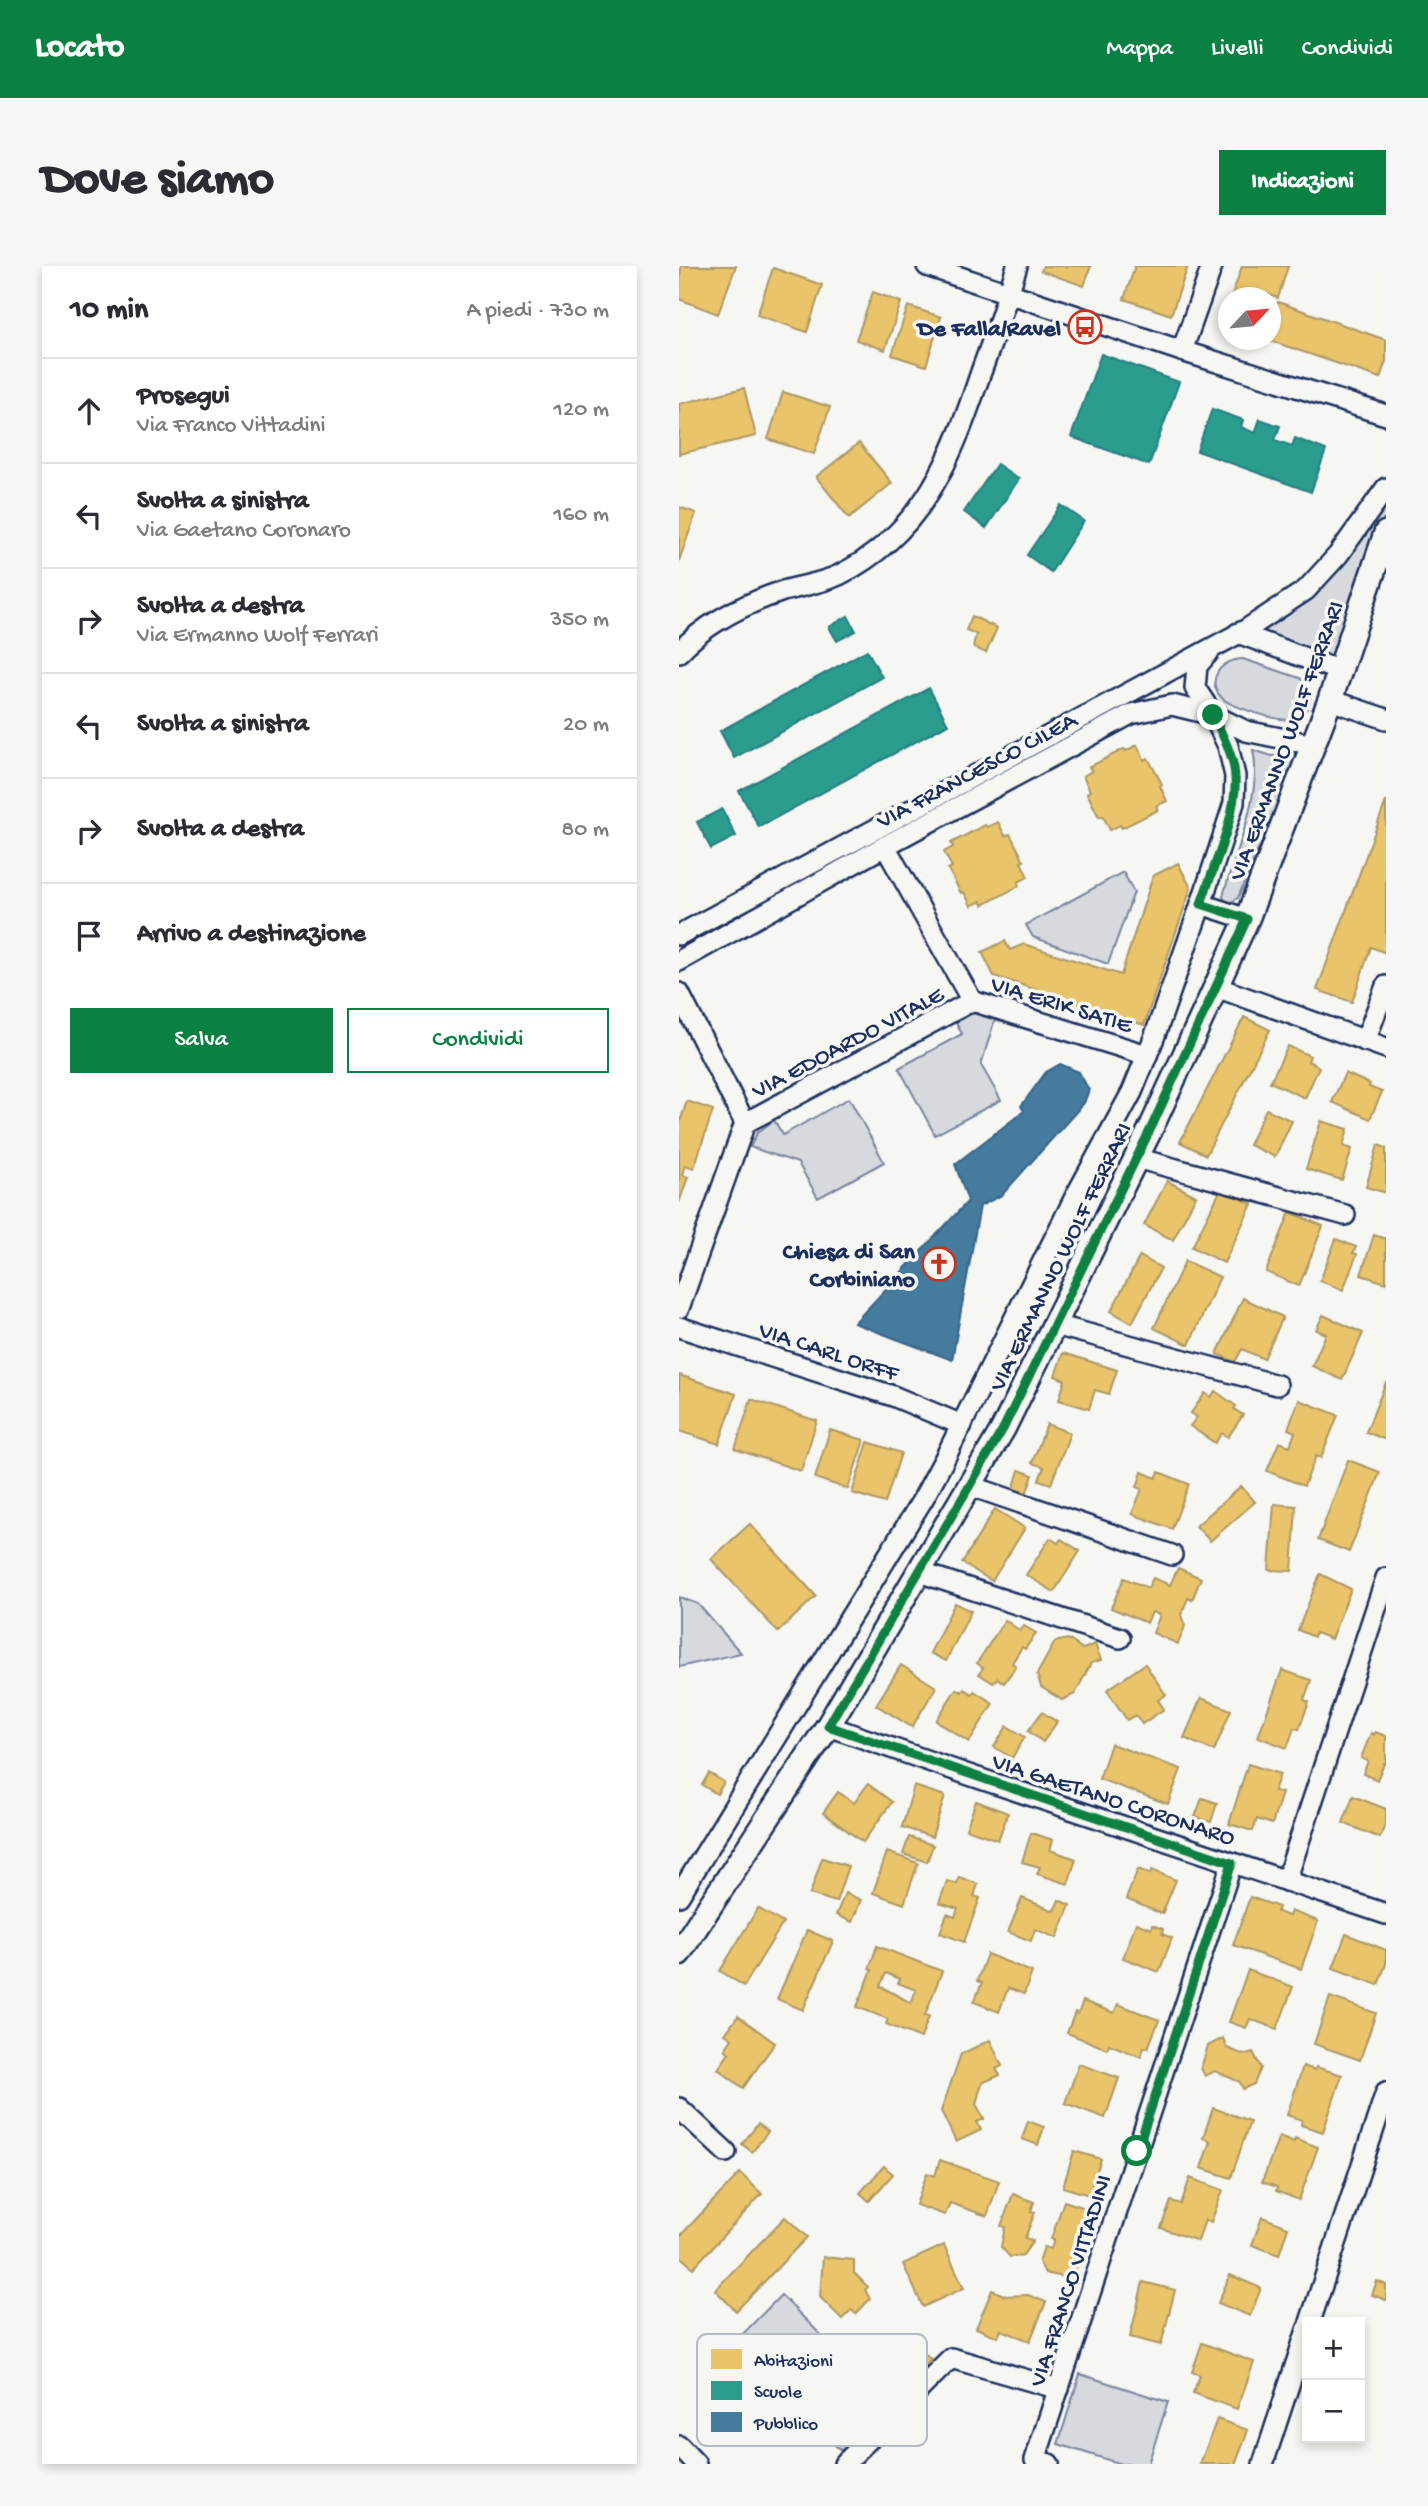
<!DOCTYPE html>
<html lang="it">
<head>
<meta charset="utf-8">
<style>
  :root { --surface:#fff; --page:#f7f7f7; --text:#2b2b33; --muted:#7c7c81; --line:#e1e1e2; --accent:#0b8043 }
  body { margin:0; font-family:"Gochi Hand",sans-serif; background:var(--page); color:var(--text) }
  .controls { position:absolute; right:21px; bottom:21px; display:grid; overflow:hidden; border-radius:0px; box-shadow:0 4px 10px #0003 }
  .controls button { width:63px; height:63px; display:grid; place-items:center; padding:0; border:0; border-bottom:2px solid var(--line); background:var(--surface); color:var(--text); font:35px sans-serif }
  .compass { position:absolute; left:539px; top:21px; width:63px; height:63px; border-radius:50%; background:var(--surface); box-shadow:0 4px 10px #0003; rotate:64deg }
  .stop { position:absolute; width:21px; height:21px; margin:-16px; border:5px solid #0b8043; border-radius:50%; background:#fff }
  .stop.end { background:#0b8043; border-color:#fff; box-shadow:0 2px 7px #0008 }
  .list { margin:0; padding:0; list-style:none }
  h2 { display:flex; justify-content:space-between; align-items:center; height:91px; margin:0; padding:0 28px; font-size:30px }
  h2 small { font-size:23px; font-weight:400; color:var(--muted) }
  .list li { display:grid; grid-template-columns:46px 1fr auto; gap:21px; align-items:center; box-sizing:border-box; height:105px; padding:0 28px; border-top:2px solid var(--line) }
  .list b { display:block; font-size:26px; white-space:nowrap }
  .list p { margin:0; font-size:23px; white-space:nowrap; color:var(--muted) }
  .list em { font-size:23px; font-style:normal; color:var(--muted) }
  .actions { display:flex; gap:14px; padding:21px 28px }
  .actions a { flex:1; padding:16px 0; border:2px solid var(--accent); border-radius:0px; text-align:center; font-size:24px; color:var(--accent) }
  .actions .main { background:var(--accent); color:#fff }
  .icon { flex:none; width:38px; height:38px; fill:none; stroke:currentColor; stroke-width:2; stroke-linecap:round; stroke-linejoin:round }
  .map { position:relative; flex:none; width:707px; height:2198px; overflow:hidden; border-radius:0px }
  header { display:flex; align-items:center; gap:42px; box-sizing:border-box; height:98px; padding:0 35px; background:var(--accent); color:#fff }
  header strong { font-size:33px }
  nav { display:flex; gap:38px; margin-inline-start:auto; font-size:24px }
  .intro { display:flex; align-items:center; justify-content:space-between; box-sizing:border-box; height:168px; padding:0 42px }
  h1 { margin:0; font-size:49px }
  .button { padding:18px 32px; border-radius:0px; background:var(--accent); color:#fff; font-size:24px; font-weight:700 }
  main { display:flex; gap:42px; padding:0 42px }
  aside { flex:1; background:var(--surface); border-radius:0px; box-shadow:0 4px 10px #0003 }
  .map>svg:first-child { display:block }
  .green { fill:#d6d9dd; stroke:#78849e; stroke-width:2 }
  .homes { fill:#e9c46a; stroke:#ab9766; stroke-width:2; fill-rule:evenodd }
  .schools { fill:#2a9d8f; stroke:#267c80; stroke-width:2 }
  .public { fill:#457b9d; stroke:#38648a; stroke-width:2 }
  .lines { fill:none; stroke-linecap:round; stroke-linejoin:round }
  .minor-casing { stroke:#1b2f5e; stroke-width:24 }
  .tertiary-casing { stroke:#1b2f5e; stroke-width:28 }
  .minor { stroke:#f6f6f2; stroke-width:19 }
  .tertiary { stroke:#f6f6f2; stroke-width:23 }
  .route { stroke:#0b8043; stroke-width:9 }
  .labels { text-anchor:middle; stroke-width:7; stroke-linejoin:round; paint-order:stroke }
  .poi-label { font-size:24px; font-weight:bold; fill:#1b2f5e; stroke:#f6f6f2; text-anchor:end }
  .street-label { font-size:24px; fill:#1b2f5e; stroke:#f6f6f2 }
  .key { fill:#f6f6f2; stroke:#b4bac6; stroke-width:2 }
  .key-label { font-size:19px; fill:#1b2f5e }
</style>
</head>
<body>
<header>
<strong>Locato</strong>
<nav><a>Mappa</a><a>Livelli</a><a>Condividi</a></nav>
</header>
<div class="intro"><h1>Dove siamo</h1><a class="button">Indicazioni</a></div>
<main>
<aside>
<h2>10 min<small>A piedi · 730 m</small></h2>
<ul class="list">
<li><svg class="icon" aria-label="ahead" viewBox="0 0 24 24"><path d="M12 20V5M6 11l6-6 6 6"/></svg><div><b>Prosegui</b><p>Via Franco Vittadini</p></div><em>120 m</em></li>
<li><svg class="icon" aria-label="left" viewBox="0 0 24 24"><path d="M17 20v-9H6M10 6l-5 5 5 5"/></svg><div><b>Svolta a sinistra</b><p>Via Gaetano Coronaro</p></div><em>160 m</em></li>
<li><svg class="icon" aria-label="right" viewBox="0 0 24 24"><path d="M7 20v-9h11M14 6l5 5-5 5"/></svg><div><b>Svolta a destra</b><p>Via Ermanno Wolf Ferrari</p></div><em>350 m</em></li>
<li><svg class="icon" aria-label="left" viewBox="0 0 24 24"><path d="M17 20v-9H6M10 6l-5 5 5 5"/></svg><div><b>Svolta a sinistra</b></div><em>20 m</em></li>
<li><svg class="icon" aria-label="right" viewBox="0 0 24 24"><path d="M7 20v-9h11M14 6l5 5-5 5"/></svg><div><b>Svolta a destra</b></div><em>80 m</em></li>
<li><svg class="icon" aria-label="arrive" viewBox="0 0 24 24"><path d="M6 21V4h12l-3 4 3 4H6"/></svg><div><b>Arrivo a destinazione</b></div></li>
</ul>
<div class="actions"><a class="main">Salva</a><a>Condividi</a></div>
</aside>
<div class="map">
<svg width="707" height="2198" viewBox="0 0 707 2198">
  <rect width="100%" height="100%" fill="#f6f6f2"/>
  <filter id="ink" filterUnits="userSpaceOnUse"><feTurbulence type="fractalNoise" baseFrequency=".0143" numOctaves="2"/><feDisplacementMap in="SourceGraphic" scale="14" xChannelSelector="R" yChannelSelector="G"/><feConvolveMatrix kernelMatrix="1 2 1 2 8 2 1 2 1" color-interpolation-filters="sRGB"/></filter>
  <g filter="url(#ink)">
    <g class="green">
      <polygon points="704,240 707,242 707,255 657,397 586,366 585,362"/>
      <path d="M564,393L621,412C629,420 635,431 628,442C626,446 622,451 617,453C605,458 554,441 544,433C524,415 543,393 564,393Z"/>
      <path d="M574,484L593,490L619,488L559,632L550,637L546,636L544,630C556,588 584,526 574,484Z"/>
      <polygon points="444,606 455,626 429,698 354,671 347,659"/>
      <polygon points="293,747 316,753 302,799 322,834 256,869 220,802 283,768 275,753"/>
      <polygon points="170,832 205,896 139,932 119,897 71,881 78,867 95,854 104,869"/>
      <polygon points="0,1331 19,1338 62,1387 0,1401"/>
      <polygon points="102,2029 210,2137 162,2185 55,2077"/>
      <polygon points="401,2108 489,2136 469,2198 442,2198 379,2178"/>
    </g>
    <g class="homes">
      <polygon points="2,0 57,0 39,48 0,33"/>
      <polygon points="364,0 412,0 405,20 362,5"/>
      <polygon points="456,0 509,0 492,49 445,33"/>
      <polygon points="563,0 609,0 599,32 582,26 581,32 552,32"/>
      <polygon points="94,2 143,19 128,66 78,49"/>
      <polygon points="194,26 222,36 206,84 177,74"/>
      <polygon points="599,36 707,74 707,95 701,112 589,74 592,74 592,48 595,49"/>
      <polygon points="229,40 262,51 247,100 213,89"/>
      <polygon points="65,122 77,170 0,188 0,138"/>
      <polygon points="104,126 151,141 135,188 89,173"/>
      <polygon points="180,177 213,217 170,252 137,211"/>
      <polygon points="0,241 17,247 0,295"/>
      <polygon points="293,350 318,362 307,387 294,381 297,368 287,364"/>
      <polygon points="458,479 465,494 469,492 483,518 481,520 488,535 477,540 479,544 443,562 441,559 431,564 424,550 420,551 408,527 411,525 404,510 413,505 410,501 445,483 447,485"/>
      <polygon points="707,535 707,687 692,681 673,736 638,724"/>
      <polygon points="319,556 326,570 331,568 345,595 342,596 349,611 339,616 340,620 304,639 302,635 292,640 285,626 282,627 269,603 273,601 265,586 274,581 272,577 306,559 308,561"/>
      <polygon points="499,597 512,622 465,759 315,710 303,686 326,675 331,684 345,678 442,709 474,610"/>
      <polygon points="565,751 591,764 527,889 501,876"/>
      <polygon points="609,780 631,790 629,795 640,801 626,832 591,816"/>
      <polygon points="666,807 691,818 690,821 703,826 691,853 653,836"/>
      <polygon points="8,835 34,844 15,902 6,899 3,909 9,911 0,937 0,859"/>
      <polygon points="587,843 613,855 596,891 570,879"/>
      <polygon points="642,855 669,863 664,880 673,883 663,914 627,903"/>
      <polygon points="699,879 707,882 707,927 687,921"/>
      <polygon points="488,915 517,930 494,974 465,959"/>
      <polygon points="542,923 573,938 545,997 513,981"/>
      <polygon points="611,946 644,960 620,1020 587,1006"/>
      <polygon points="695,969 707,973 707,1017 682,1009"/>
      <polygon points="657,973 677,981 674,987 678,988 664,1024 641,1015"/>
      <polygon points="461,990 482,1002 453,1057 432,1045"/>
      <polygon points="506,995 541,1011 510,1079 475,1062"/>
      <polygon points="564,1032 604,1051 585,1093 563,1083 556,1096 538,1088"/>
      <polygon points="644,1049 684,1067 663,1114 633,1100 647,1068 637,1064"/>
      <polygon points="384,1087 438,1104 430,1128 416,1124 410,1143 380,1134 386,1114 376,1110"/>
      <polygon points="0,1109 57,1128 40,1178 0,1165"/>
      <polygon points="707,1116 707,1174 687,1166"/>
      <polygon points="536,1125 557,1140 555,1143 564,1149 549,1171 543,1167 536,1177 511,1160 518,1151 512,1147 526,1127 532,1131"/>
      <polygon points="72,1133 138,1155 122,1205 56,1183"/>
      <polygon points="620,1134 659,1149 642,1192 637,1190 625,1220 588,1205 600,1176 611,1180 616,1166 609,1163"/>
      <polygon points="368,1158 391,1167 372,1218 360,1214 365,1201 353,1197"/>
      <polygon points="151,1164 185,1174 169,1223 136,1212"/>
      <polygon points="189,1176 222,1187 206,1237 173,1227"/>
      <polygon points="669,1194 701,1206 670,1286 639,1274"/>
      <polygon points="340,1204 354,1209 347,1228 334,1224"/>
      <polygon points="463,1206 477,1212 480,1206 510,1218 493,1263 453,1248 463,1223 458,1221"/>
      <polygon points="562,1220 576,1236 531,1275 517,1260"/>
      <polygon points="595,1238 617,1240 613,1305 590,1304"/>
      <polygon points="316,1243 346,1262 313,1315 283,1297"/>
      <polygon points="71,1258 137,1330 99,1366 32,1293"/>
      <polygon points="371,1272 379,1277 382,1273 401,1285 375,1326 347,1309"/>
      <polygon points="499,1302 522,1312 513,1334 509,1332 502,1349 506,1360 499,1378 474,1367 481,1349 473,1346 468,1357 432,1342 445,1312 469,1322 474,1312 491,1319"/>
      <polygon points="641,1308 672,1323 652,1373 637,1367 635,1371 619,1364"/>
      <polygon points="276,1337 292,1345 267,1395 251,1387"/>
      <polygon points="326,1354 341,1365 345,1360 357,1367 346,1383 343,1381 333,1397 337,1400 325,1417 318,1412 314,1417 300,1408 304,1402 298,1397"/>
      <polygon points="389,1373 404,1383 416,1378 422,1394 412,1397 396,1428 383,1434 362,1421 358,1408 376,1376"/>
      <polygon points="466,1398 487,1429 479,1434 485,1443 463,1458 457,1449 448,1454 428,1424"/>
      <polygon points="222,1399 257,1421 233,1461 197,1439"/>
      <polygon points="603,1404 632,1414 625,1434 630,1436 620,1463 615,1462 608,1482 579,1471"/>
      <polygon points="277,1423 283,1426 285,1423 293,1428 295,1425 314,1437 290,1476 257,1455"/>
      <polygon points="522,1432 552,1444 535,1485 505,1472"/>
      <polygon points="363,1446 378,1456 364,1476 349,1465"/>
      <polygon points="328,1460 346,1471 333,1492 315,1481"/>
      <polygon points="696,1466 707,1470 707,1498 705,1497 698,1514 684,1508 689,1495 682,1492 692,1467 695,1469"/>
      <polygon points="432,1478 502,1503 489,1538 420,1513"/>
      <polygon points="569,1498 601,1508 595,1525 603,1527 593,1558 578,1553 574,1565 550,1558"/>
      <polygon points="30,1507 45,1516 38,1528 23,1519"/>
      <polygon points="189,1518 213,1536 184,1576 144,1547 159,1526 175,1537"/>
      <polygon points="235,1520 266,1530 253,1571 223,1561"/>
      <polygon points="674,1530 707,1543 707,1555 701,1572 664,1557"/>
      <polygon points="523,1532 538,1537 532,1556 516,1551"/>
      <polygon points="297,1535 329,1547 319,1574 287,1563"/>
      <polygon points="352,1567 374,1574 371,1584 397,1593 389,1618 358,1608 361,1601 343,1596"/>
      <polygon points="230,1571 254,1579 248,1596 224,1588"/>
      <polygon points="208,1586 239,1597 225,1638 194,1627"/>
      <polygon points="143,1592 169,1600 157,1636 131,1628"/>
      <polygon points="459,1603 471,1608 473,1604 497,1614 483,1648 447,1633"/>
      <polygon points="280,1611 299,1618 295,1630 301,1632 285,1676 261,1667 268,1648 276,1651 279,1643 260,1637 268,1615 278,1618"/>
      <polygon points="166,1627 182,1634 173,1656 157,1649"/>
      <polygon points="571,1631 600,1641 598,1646 610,1650 612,1645 639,1655 622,1703 554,1679"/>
      <polygon points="343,1632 375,1645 380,1634 391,1639 378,1672 356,1663 352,1675 329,1666"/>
      <polygon points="79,1642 104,1657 65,1720 41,1705"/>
      <polygon points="457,1657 472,1663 473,1659 484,1663 483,1668 493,1672 480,1706 444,1692"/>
      <polygon points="128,1664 154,1675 124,1744 98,1733"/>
      <polygon points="667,1668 707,1684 707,1698 699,1719 654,1702"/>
      <path d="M198,1680L263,1705L246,1749L250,1750L242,1772L207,1758L209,1753L178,1741L193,1704L190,1703ZM207,1707L221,1713L219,1717L237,1724L232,1737L201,1720Z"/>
      <polygon points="308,1688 353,1706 345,1728 329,1722 320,1746 295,1736 303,1717 298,1715"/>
      <polygon points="569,1704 614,1721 598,1763 571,1753 567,1762 550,1756"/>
      <polygon points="651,1731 697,1747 681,1794 635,1778"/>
      <polygon points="404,1735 435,1747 439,1738 480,1754 469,1782 465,1781 462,1791 430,1778 428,1783 388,1767 396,1746 399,1748"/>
      <polygon points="59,1750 96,1777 64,1822 39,1803 50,1787 46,1783 53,1773 46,1768"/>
      <polygon points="544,1772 548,1782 565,1789 574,1786 582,1802 575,1818 564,1823 561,1816 536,1805 526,1810 522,1802 529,1780"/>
      <polygon points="311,1774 323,1800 317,1803 321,1809 303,1817 297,1838 305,1853 298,1856 302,1864 277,1876 262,1845 282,1788"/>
      <polygon points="400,1798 440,1812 426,1852 386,1837"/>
      <polygon points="624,1800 636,1804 637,1801 663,1809 644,1866 622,1859 623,1854 608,1849"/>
      <polygon points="534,1842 571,1855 552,1912 522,1902 531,1875 524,1872"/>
      <polygon points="349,1855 365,1861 359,1879 343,1873"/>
      <polygon points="79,1858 89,1866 73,1886 63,1878"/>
      <polygon points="600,1870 615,1876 616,1872 639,1881 620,1934 597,1925 598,1921 583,1916"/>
      <polygon points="395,1885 422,1893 410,1929 384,1921"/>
      <polygon points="261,1894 320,1915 308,1950 271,1937 266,1949 237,1939 248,1907 256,1910"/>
      <polygon points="205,1900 214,1908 190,1935 181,1927"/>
      <polygon points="61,1907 83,1928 14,2002 0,1989 0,1971"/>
      <polygon points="511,1912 544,1924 532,1956 526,1954 519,1975 482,1962 492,1935 502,1938"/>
      <polygon points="334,1928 355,1936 352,1945 356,1946 346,1972 354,1975 344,1989 331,1991 322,1981 326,1961 322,1960"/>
      <polygon points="385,1935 409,1943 405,1955 409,1956 399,1984 403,1986 398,2001 384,2011 366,2007 360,1996 365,1981 372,1983 375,1974 372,1973"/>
      <polygon points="106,1951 128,1971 57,2045 36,2024"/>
      <polygon points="583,1951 609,1961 600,1989 573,1979"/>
      <polygon points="265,1979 285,2022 244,2041 224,1998"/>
      <polygon points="144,1991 175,1994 175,2007 189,2021 186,2024 191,2033 177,2048 172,2044 163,2053 141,2031"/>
      <polygon points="551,2009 582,2022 571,2050 539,2037"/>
      <polygon points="698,2015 707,2019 707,2034 693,2029"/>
      <polygon points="464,2016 496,2024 482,2079 451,2071"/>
      <polygon points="313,2024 327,2030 349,2029 367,2036 351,2075 322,2064 319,2071 297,2062"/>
      <polygon points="523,2077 575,2096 558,2143 514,2127 521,2109 513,2106"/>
      <polygon points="242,2084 252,2093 212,2135 202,2126"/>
      <polygon points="538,2153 569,2164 556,2198 521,2198"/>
    </g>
    <g class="schools">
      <polygon points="422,88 500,116 470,199 392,171"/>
      <polygon points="533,143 564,154 562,161 576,167 581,153 601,160 596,174 613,180 616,172 647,184 632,226 518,185"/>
      <polygon points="318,198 340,213 307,262 285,246"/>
      <polygon points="382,239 405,255 372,306 348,289"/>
      <polygon points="169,350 177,365 158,375 150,361"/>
      <polygon points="188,384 203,411 55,492 41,465"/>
      <polygon points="250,422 269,458 80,561 60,525"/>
      <polygon points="43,543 57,570 32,583 18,556"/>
    </g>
    <polygon class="public" points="381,798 400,806 410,824 405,837 323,929 301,940 273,1094 175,1057 289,935 276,898 345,845 342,840 367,806"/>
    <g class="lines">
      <defs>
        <g id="minor">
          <polyline points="248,0 503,85 707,149"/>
          <polyline points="503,85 533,0"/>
          <polyline points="559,367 661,405"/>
          <path d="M0,386C28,356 65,338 104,325C122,320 143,317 160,309C245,267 274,189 302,106C315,71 327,36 338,0"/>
          <polyline points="530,386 518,400 516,422 534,449 549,480 556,510 555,537 522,638 568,653"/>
          <polyline points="651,434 707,453"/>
          <polyline points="206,580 293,735 468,789"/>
          <polyline points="0,669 568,363 627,324 659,289 707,222"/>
          <polyline points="0,695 206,580 452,448 493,439 534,449 567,465 635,479"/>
          <polyline points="537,721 707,782"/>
          <polyline points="0,727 66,857 0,1042"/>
          <polyline points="686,775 707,720"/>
          <polyline points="66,857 293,735"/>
          <polyline points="457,892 666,949"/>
          <polyline points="376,1059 598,1119"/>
          <polyline points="0,1061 214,1130 283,1159"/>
          <polyline points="292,1220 493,1289"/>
          <polyline points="240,1306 441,1372"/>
          <polyline points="149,1460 287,1508 707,1648"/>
          <polyline points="607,1615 707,1312"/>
          <polyline points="0,1630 244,1233 266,1192 396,931 453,826 475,772 522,638"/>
          <polyline points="0,1842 47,1886"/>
          <polyline points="631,2056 707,1826"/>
          <polyline points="0,2180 17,2198"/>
          <polyline points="165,2198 272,2092 380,2123"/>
          <polyline points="370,2198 356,2194 553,1597"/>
          <polyline points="584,2198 628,2064"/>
        </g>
        <polyline id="tertiary" points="0,1687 149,1460 324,1163 473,860 568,653 651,434 707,267"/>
      </defs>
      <use href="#minor" class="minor-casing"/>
      <use href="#tertiary" class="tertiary-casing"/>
      <use href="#minor" class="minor"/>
      <use href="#tertiary" class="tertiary"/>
    </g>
  </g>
  <g class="lines" filter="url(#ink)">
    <path class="route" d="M458,1885L553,1597L149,1460L324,1163L473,860L568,653L522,638C533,604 559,547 556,511C555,489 543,469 534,449"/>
  </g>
  <defs>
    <symbol id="bus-ring" viewBox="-11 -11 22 22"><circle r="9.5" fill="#f6f6f2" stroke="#c8321e" stroke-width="1.5"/><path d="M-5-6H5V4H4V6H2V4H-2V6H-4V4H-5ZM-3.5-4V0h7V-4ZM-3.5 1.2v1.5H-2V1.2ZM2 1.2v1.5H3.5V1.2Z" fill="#c8321e"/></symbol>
    <symbol id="church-ring" viewBox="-11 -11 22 22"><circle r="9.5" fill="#f6f6f2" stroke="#c8321e" stroke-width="1.5"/><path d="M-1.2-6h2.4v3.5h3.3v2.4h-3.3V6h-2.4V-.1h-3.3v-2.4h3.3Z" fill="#c8321e"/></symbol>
  </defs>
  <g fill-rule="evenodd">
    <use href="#bus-ring" x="387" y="42" width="38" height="38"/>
    <use href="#church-ring" x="241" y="979" width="38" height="38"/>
  </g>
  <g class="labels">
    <g class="poi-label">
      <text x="382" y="69">De Falla/Ravel</text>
      <text x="236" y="992">Chiesa di San<tspan x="236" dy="28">Corbiniano</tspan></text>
    </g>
    <g class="street-label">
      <text transform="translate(606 474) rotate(-70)" y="8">VIA ERMANNO WOLF FERRARI</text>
      <text transform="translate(297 503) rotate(-28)" y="8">VIA FRANCESCO CILEA</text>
      <text transform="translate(383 737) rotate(17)" y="8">VIA ERIK SATIE</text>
      <text transform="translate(168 775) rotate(-28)" y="8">VIA EDOARDO VITALE</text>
      <text transform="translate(380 990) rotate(-64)" y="8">VIA ERMANNO WOLF FERRARI</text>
      <text transform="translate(150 1084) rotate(18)" y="8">VIA CARL ORFF</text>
      <text transform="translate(435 1532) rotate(18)" y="8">VIA GAETANO CORONARO</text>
      <text transform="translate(390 2014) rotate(-72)" y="8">VIA FRANCO VITTADINI</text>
    </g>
  </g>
  <rect x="18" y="2068" width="230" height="112" rx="10" class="key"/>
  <rect x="32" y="2083" width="31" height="20" fill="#e9c46a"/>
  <rect x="32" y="2115" width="31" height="19" fill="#2a9d8f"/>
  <rect x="32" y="2146" width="31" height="20" fill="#457b9d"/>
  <g class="key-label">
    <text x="75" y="2100">Abitazioni</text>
    <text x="75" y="2131">Scuole</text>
    <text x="75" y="2163">Pubblico</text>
  </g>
</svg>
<div class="controls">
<button>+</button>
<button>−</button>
</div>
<svg class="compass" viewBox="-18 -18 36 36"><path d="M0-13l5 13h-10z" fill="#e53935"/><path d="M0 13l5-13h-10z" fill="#7c7c81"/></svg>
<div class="stop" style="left:458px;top:1885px"></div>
<div class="stop end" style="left:534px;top:449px"></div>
</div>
</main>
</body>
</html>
